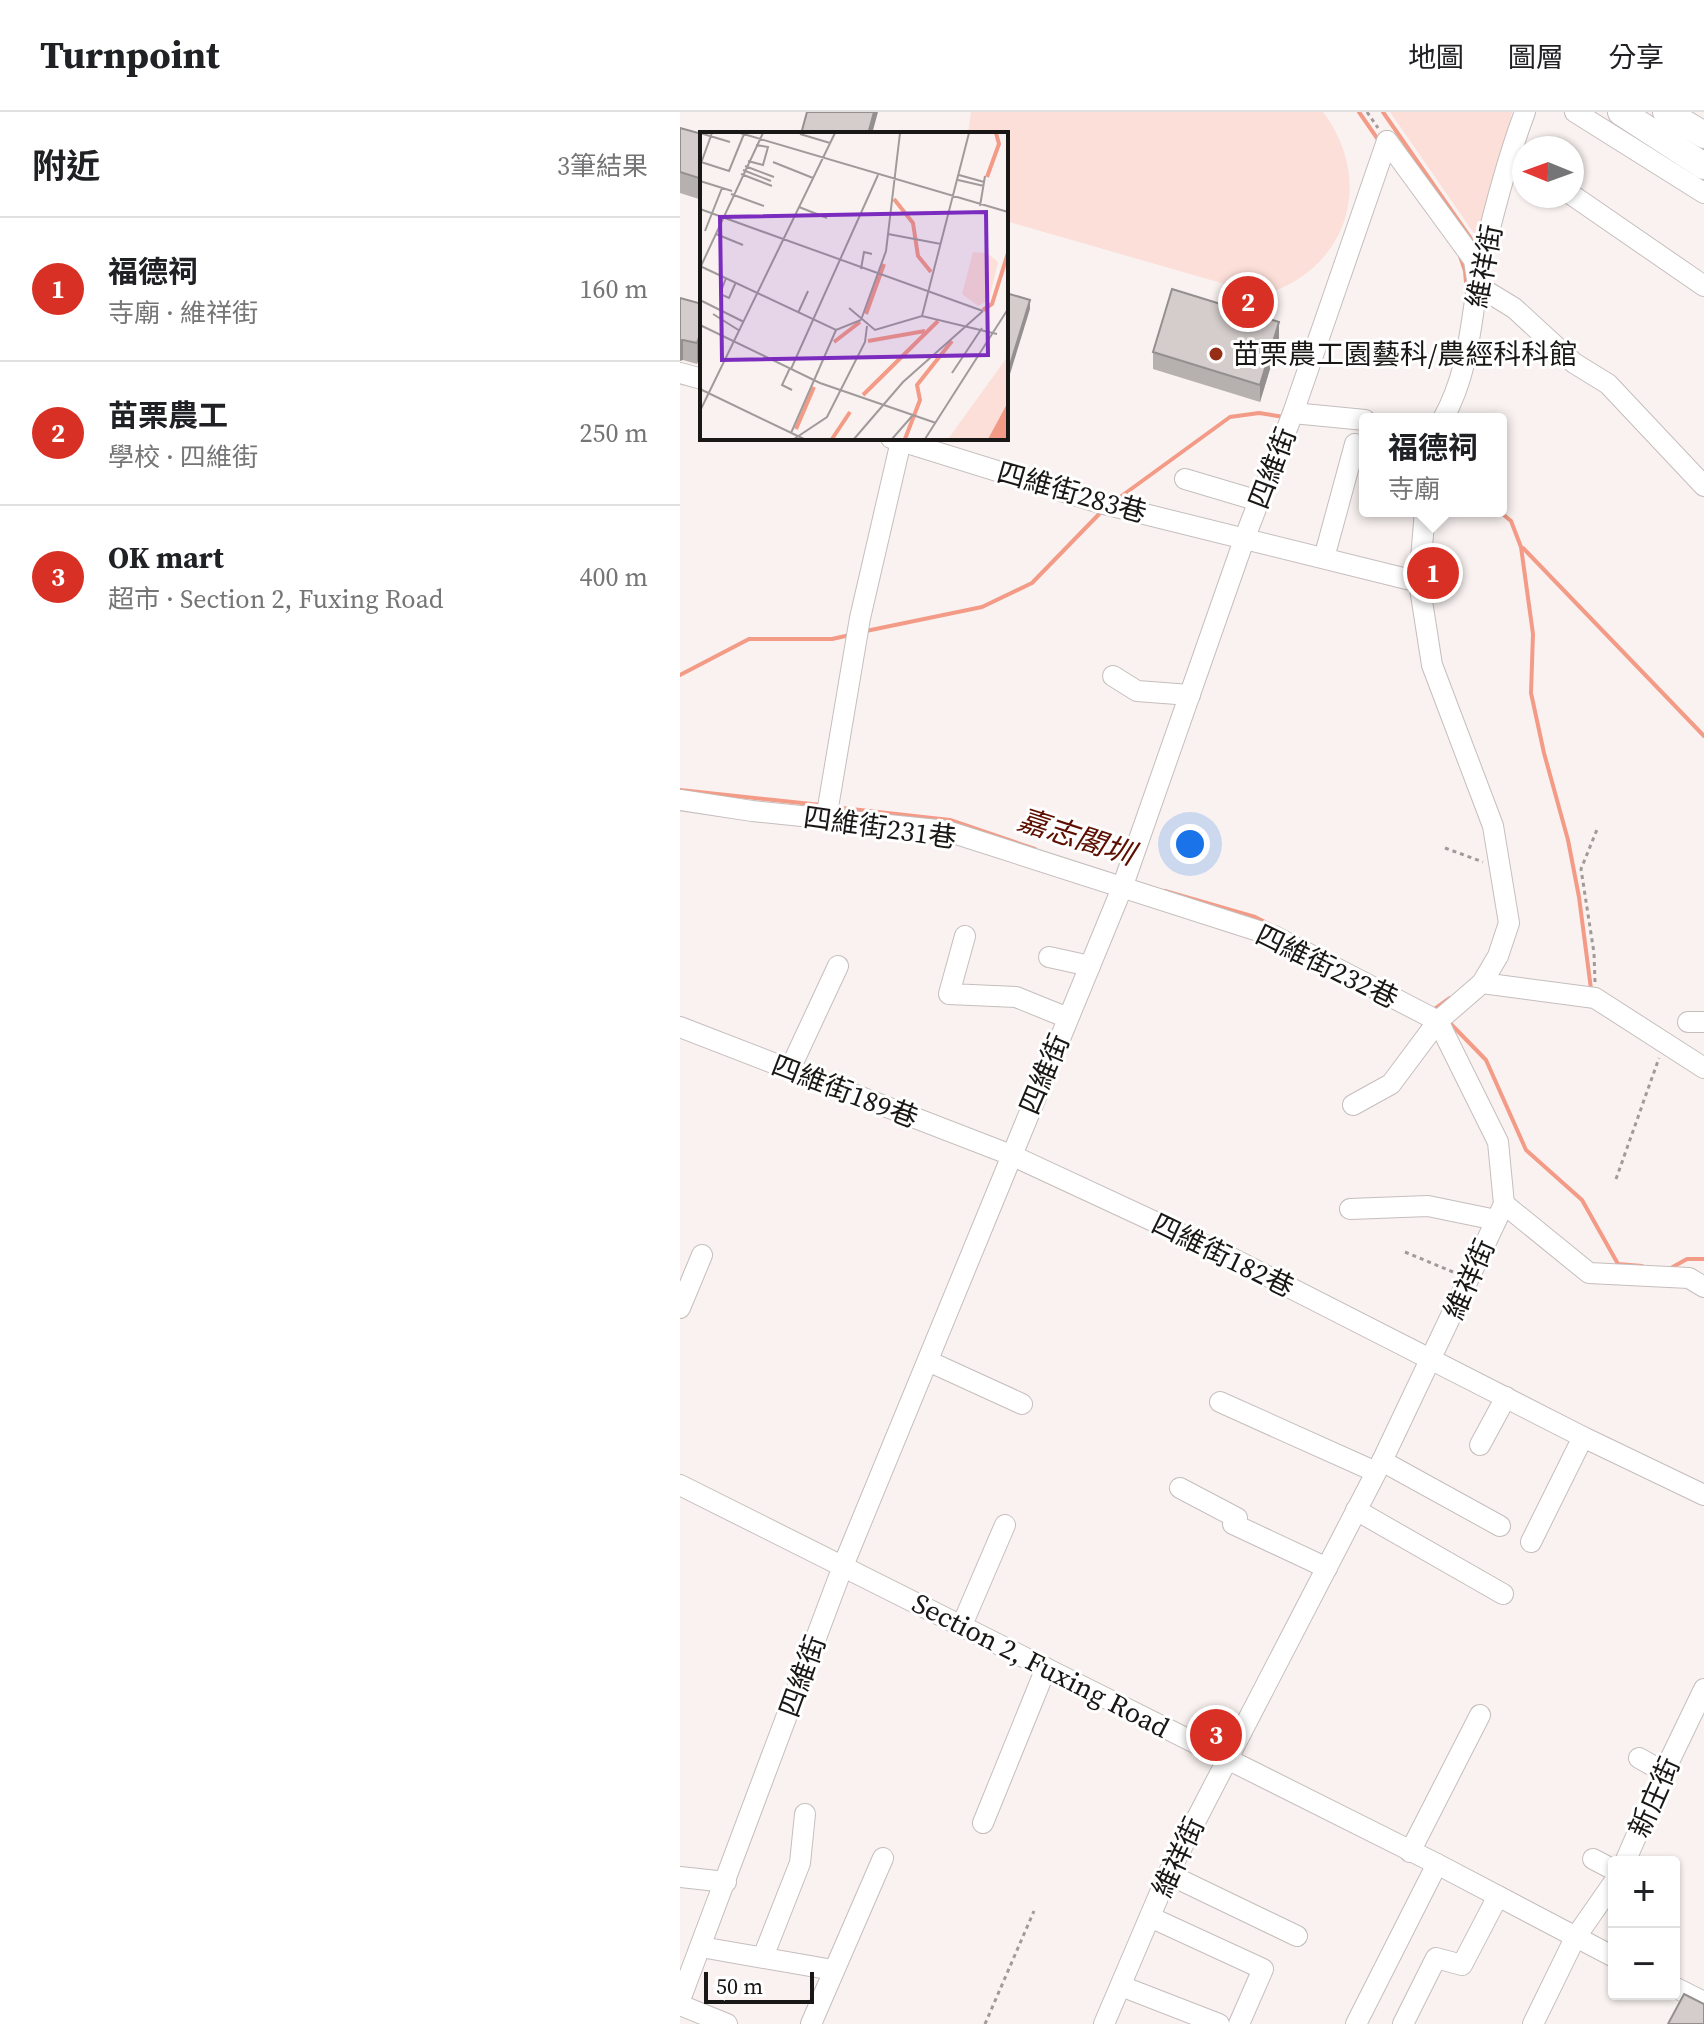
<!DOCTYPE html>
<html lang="zh-TW">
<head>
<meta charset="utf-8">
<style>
  :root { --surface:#fff; --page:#f6f6f6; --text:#202124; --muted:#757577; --line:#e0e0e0; --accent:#d93025 }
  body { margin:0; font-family:"Source Serif 4","Noto Sans TC",serif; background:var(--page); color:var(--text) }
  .controls { position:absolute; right:24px; bottom:24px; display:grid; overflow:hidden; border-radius:8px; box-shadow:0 2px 6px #0004 }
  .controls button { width:72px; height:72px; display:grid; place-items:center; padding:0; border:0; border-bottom:2px solid var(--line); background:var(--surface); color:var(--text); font:40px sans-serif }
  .compass { position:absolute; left:832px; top:24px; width:72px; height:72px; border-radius:50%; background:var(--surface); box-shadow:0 2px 6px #0004; rotate:271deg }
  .scale { position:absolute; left:24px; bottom:20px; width:110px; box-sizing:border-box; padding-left:8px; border:4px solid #1a1817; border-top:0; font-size:22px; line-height:28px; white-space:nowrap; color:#1a1817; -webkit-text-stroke:6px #fff; paint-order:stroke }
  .you { position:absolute; left:510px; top:732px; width:28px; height:28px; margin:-20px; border:6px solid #fff; border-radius:50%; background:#1a73e8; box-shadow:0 0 0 12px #1a73e833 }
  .badge { display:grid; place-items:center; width:52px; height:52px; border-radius:50%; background:var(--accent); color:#fff; font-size:26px; font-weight:700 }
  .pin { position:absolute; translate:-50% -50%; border:4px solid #fff; box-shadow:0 2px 8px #0006 }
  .popup { position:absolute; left:679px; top:301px; width:148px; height:104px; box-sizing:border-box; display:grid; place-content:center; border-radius:8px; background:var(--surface); filter:drop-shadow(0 2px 6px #0005); font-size:26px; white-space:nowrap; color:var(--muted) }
  .popup b { font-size:30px; color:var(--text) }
  .popup::after { content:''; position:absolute; left:50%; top:100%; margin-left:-16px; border:16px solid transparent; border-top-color:var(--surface) }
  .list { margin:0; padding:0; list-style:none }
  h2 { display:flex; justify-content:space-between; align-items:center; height:104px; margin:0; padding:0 32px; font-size:34px }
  h2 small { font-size:26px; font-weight:400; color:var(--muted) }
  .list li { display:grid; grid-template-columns:52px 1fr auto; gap:24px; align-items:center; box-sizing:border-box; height:144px; padding:0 32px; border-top:2px solid var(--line) }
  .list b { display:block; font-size:30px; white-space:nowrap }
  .list p { margin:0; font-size:26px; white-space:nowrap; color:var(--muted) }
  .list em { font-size:26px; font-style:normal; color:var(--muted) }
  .map { position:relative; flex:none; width:1024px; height:1912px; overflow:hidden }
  header { display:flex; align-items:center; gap:48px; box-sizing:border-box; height:112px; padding:0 40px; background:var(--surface); border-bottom:2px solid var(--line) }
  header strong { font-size:38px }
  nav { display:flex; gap:44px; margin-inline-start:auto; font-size:28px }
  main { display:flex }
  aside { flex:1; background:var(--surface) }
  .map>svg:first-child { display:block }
  .green { fill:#fcdfd8 }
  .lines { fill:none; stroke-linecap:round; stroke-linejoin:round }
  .stream { stroke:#f39b86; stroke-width:4 }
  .minor-casing { stroke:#c5bebd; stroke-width:22 }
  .major-casing { stroke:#c5bebd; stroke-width:28 }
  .path { stroke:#a09b9a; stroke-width:3; stroke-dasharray:4 4; stroke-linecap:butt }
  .minor { stroke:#fff; stroke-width:20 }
  .major { stroke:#fff; stroke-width:26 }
  .wall { fill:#b6b0af }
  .shaded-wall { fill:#94908f }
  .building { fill:#d4cdcc; stroke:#94908f; stroke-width:2 }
  .poi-dot { fill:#962e17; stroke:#fff; stroke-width:3 }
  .labels { text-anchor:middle; stroke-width:6; stroke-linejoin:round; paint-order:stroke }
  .street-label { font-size:28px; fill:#1a1817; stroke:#fff }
  .poi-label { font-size:28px; fill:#1a1817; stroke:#fff; text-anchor:start }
  .water-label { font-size:30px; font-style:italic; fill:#5d0f00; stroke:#fff }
  .inset-river { fill:none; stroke:#f39b86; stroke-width:4 }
  .inset-road { fill:none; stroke:#a09b9a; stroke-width:2 }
  .view { fill:#7b2cbf; fill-opacity:0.15; stroke:#7b2cbf; stroke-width:4 }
  .inset-edge { fill:none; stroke:#1a1817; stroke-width:4 }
</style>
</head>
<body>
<header>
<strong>Turnpoint</strong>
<nav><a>地圖</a><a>圖層</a><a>分享</a></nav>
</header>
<main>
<aside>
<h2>附近<small>3筆結果</small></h2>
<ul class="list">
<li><span class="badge">1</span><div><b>福德祠</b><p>寺廟 · 維祥街</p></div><em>160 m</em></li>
<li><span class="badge">2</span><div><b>苗栗農工</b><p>學校 · 四維街</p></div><em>250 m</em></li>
<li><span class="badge">3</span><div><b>OK mart</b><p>超市 · Section 2, Fuxing Road</p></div><em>400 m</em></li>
</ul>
</aside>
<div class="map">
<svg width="1024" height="1912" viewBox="0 0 1024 1912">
  <rect width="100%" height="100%" fill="#f9f2f1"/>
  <g class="green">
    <path d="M291,0H643C696,70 667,158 583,183L326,109V22H288Z"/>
    <polygon points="710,0 832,0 800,130"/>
  </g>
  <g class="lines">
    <g class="stream">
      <polyline points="679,0 699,29"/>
      <polyline points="703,0 796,134"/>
      <polyline points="780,144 785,159 787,182"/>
      <polyline points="436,388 550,305 579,301 604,305"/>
      <polyline points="819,399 831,409 841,435 853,522 851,581 864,641 888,728 899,785 911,877 908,877"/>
      <polyline points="843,436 1024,624"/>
      <polyline points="186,519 302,495 352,471 423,398"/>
      <polyline points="0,563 69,527 152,527 170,523"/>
      <polyline points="0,678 141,693"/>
      <polyline points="153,695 270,708 355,737"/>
      <polyline points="485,779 575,805 591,813"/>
      <polyline points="756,896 770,886"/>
      <polyline points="767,908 806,948 846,1038 902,1088 938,1152 962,1154"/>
      <polyline points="991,1156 1007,1147 1024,1147"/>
    </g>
    <defs>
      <g id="minor">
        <polyline points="895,0 1024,81"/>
        <polyline points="707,29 794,148 798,174 834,196 894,251 928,272 1024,374"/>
        <polyline points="892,83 1024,174"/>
        <polyline points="0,261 22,267"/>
        <polyline points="613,301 685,308"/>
        <path d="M763,307C791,256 790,208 801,153C813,102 826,50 845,0"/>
        <polyline points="211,326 420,391 739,470"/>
        <polyline points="505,367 579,389"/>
        <polyline points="644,446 675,332"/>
        <polyline points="433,564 457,579 510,583"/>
        <polyline points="0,688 72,699 267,719 594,824 758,909"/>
        <polyline points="146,707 180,506 221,329"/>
        <polyline points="285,824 269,882 336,885 388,906"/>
        <polyline points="369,845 410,854"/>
        <polyline points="802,871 915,886 1024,956"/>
        <polyline points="1008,910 1024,910"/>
        <polyline points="0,915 331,1043 542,1141 903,1325 1024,1383"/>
        <polyline points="110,957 158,854"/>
        <polyline points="673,993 711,972 758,909 802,871 818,844 829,811 813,714 752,553 739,470 745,399"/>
        <polyline points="824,1092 909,1161 1009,1166 1024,1175"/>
        <polyline points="670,1097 748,1094 816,1108"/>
        <polyline points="0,1196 22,1143"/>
        <polyline points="248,1249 342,1292"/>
        <polyline points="540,1290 696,1360"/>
        <polyline points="800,1333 826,1285"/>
        <polyline points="702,1349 820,1414"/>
        <polyline points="0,1373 757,1752 934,1845"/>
        <polyline points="500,1376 557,1406 553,1412 647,1456"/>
        <polyline points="676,1398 823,1482"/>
        <polyline points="851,1430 903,1325"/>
        <polyline points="282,1513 325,1413"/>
        <polyline points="959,1646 984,1660"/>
        <polyline points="303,1711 366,1556"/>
        <polyline points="730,1740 800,1603"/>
        <polyline points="913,1747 934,1758"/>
        <polyline points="945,1750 984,1660 1024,1577"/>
        <polyline points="488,1762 617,1824"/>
        <polyline points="0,1765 46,1770"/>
        <polyline points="470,1805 583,1857 559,1912"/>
        <polyline points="21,1835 153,1858"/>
        <polyline points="83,1845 120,1751 125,1702"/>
        <polyline points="441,1874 539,1912"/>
        <polyline points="994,1875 1024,1890"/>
        <polyline points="0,1888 163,1454 442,776 565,425 613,301 707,29"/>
        <polyline points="0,1893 47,1912"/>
        <polyline points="131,1912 203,1746"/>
        <polyline points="424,1912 488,1762 702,1349 824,1092 818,1030 758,909"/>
        <polyline points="676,1912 757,1752"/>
        <polyline points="723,1912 756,1846 782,1853 818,1784"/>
        <polyline points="853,1912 895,1826 934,1770"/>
      </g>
      <g id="major">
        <polyline points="941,0 1024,54"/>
        <polyline points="986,0 1024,23"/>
      </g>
    </defs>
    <use href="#minor" class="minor-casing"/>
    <use href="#major" class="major-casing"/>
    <g class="path">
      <polyline points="687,0 698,16"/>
      <polyline points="765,736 803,750"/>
      <polyline points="915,870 914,841 901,757 918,715"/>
      <polyline points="936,1067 979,946"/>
      <polyline points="725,1140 773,1160"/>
      <polyline points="305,1912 354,1799"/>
    </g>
    <use href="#minor" class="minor"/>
    <use href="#major" class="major"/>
  </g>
  <g class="wall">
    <polygon points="0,16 22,22 22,88 0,81"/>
    <polygon points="0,186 22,192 22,237 17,252 3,248"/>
    <polygon points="599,227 580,290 473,257 473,240"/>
  </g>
  <g class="shaded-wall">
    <polygon points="194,0 198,0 192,22 188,22"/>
    <polygon points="350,188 350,197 326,275 326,266"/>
    <polygon points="599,210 599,227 580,290 580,273"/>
    <polygon points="22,216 22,237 17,252 17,231"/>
    <polygon points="0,228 3,228 3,248 0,249"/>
  </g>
  <g class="building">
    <polygon points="127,0 194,0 188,22 121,22"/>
    <polygon points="0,16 22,22 22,67 0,60"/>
    <polygon points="492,177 599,210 580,273 473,240"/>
    <polygon points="326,181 350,188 326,266"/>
    <polygon points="0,186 22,192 22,216 17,231 3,228 0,228"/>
    <polygon points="1004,1882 1024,1892 1024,1912 988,1912"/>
  </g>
  <circle class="poi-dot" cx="536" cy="242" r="8"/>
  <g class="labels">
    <g class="street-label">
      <text transform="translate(804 154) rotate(-79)" y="10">維祥街</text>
      <text transform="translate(592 356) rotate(-69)" y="10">四維街</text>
      <text transform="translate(392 380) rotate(16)" y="10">四維街283巷</text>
      <text transform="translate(200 715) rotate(8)" y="10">四維街231巷</text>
      <text transform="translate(647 854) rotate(26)" y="10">四維街232巷</text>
      <text transform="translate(364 962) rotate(-67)" y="10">四維街</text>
      <text transform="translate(165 979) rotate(21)" y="10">四維街189巷</text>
      <text transform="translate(543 1143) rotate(26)" y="10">四維街182巷</text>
      <text transform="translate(789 1167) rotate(-66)" y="10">維祥街</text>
      <text transform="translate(361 1553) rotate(27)" y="10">Section 2, Fuxing Road</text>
      <text transform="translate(122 1564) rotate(-70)" y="10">四維街</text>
      <text transform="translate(974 1685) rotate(-66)" y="10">新庄街</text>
      <text transform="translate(498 1745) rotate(-65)" y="10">維祥街</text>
    </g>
    <g class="poi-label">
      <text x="552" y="252">苗栗農工園藝科/農經科科館</text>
    </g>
    <g class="water-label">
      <text transform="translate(396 725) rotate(18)" y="10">嘉志閣圳</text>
    </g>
  </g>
  <g transform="translate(20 20)">
    <rect width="308" height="308" fill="#f9f2f1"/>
    <path d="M273,120L287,121L298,130L289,168L278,174L262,162ZM308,224V270L288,307H248Z" fill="#fcdfd8"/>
    <path d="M308,270V307H288Z" fill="#f39b86"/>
    <path class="inset-river" d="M287,45L299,12L296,1M194,67L213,91L218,124L231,140M283,178L292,172L308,121M166,182L184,132M168,209L225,199M134,210L160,190M163,263L238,189M96,297L114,255M132,307L150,280M205,307L220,268L217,253L252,209"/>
    <path class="inset-road" d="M0,1L30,10M40,1L308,80M100,2L130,11M48,29L63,33L68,15L56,13M1,30L29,39L44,2M73,30L113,46M0,34L12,1M45,34L74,45M43,38L71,49M41,42L72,54M259,43L284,50M258,48L284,54M0,49L32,59M31,62L64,74M280,74L285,44M99,75L127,86M0,77L283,179M5,99L22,56M16,102L43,113M188,102L241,112M0,134L136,198L161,188M1,134L63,1M161,137L164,120L172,122M26,146L20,162L29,166L36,150M2,169L44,190M149,176L175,198L222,184L297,202M98,181L108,159M13,182L40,199M222,184L269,1M161,188L186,119L200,1M0,193L120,251L236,291M90,236L82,253L92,258M91,237L178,43M252,241L282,196M0,257L104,307M0,279L135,1M91,301L136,198M94,307L127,285L165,210L167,194M154,307L203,250L283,179M192,307L213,283M225,307L308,177"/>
    <path class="view" d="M286,80L288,223L22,228L20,85Z"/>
    <rect width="308" height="308" class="inset-edge"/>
  </g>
</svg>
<div class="controls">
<button>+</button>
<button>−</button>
</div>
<svg class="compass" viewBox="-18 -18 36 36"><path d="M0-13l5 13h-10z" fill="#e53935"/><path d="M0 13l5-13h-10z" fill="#757577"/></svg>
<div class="scale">50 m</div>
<div class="you"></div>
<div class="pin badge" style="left:753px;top:461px">1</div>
<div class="popup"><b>福德祠</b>寺廟</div>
<div class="pin badge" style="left:568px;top:190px">2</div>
<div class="pin badge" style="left:536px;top:1623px">3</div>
</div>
</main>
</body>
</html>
